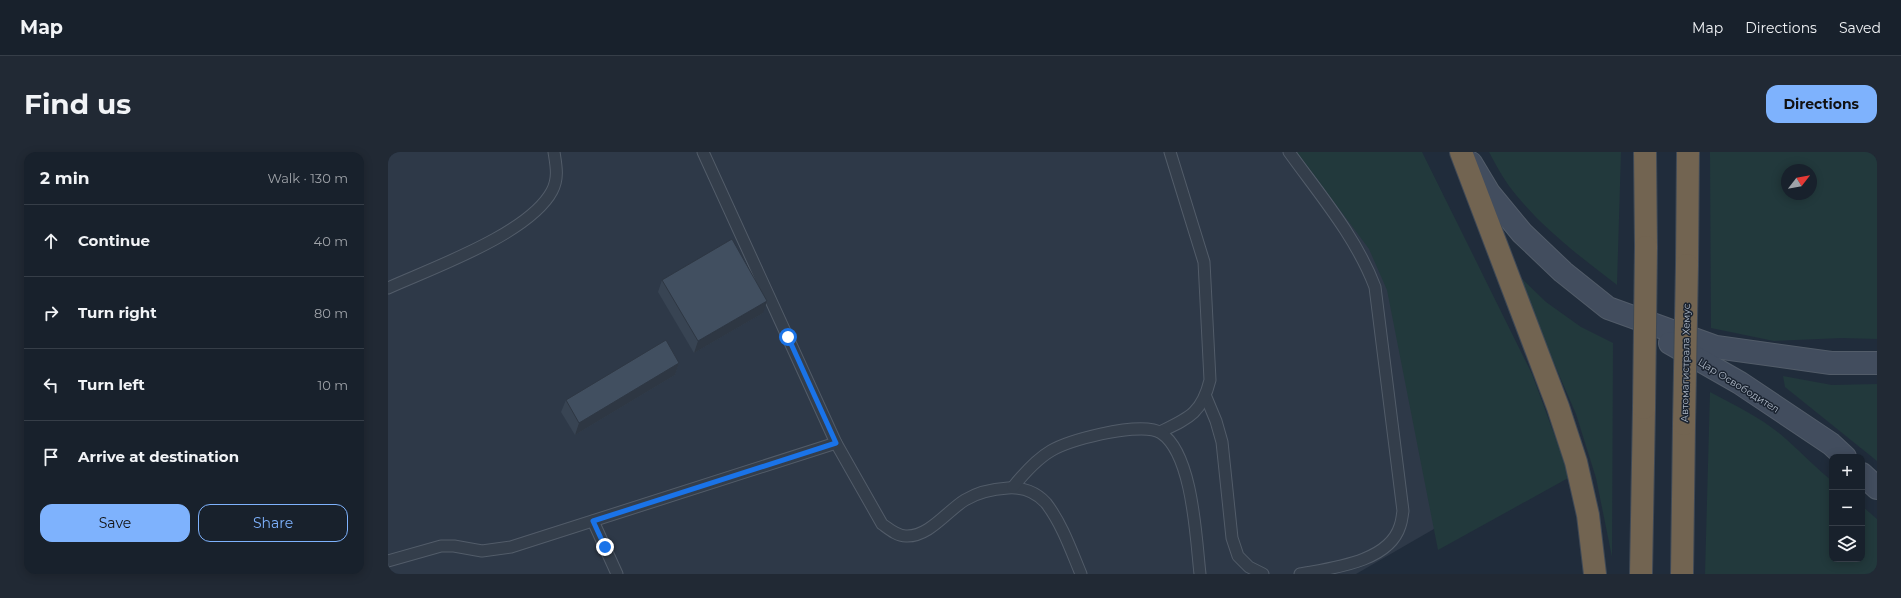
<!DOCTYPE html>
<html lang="en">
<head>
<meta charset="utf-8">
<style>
  :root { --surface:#18212c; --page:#212934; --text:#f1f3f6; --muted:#9fa3a9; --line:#363e48; --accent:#7eb2fd }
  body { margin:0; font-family:Montserrat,sans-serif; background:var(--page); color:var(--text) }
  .controls { position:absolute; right:12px; bottom:12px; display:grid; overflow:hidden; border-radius:8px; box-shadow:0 2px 10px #0003 }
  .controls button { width:36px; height:36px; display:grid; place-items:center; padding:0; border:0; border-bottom:1px solid var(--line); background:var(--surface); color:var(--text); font:20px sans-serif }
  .compass { position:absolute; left:1393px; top:12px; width:36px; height:36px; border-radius:50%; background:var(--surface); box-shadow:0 2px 10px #0003; rotate:59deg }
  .stop { position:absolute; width:12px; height:12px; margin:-9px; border:3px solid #1a73e8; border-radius:50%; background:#fff }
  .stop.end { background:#1a73e8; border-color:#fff; box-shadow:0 1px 4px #0008 }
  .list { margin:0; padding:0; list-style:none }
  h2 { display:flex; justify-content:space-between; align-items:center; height:52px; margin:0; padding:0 16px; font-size:17px }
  h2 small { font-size:13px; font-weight:400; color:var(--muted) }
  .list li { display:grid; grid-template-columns:26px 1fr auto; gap:12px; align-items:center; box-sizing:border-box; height:72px; padding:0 16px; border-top:1px solid var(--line) }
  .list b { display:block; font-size:15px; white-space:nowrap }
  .list em { font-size:13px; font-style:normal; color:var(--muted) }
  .actions { display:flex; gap:8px; padding:12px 16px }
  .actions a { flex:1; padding:9px 0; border:1px solid var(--accent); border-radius:12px; text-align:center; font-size:14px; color:var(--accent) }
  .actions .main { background:var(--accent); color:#111 }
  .icon { flex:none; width:22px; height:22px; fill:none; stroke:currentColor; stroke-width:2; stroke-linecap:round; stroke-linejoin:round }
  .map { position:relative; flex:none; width:1489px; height:422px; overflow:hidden; border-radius:12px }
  header { display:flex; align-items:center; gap:24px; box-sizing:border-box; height:56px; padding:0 20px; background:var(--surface); border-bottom:1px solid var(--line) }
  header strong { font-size:19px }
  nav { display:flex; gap:22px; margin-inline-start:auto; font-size:14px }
  .intro { display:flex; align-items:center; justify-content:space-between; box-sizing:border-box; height:96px; padding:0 24px }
  h1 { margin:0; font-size:28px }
  .button { padding:10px 18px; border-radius:12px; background:var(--accent); color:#111; font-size:14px; font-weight:700 }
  main { display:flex; gap:24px; padding:0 24px }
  aside { flex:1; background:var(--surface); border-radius:12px; box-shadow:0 2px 10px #0003 }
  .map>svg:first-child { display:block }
  .airport { fill:#2e3948 }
  .green { fill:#22393c; fill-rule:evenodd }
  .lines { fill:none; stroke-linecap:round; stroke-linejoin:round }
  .lane-casing { stroke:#525c69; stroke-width:13 }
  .secondary-casing { stroke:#525c69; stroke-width:24 }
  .highway-casing { stroke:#3f4956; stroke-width:24 }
  .lane { stroke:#343e4b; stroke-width:11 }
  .secondary { stroke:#424d5e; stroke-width:22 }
  .highway { stroke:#726451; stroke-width:22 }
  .highway-bridge-casing { stroke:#3f4956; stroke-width:24; stroke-linecap:butt }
  .highway-bridge { stroke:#726451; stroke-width:22 }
  .wall { fill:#384453 }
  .shaded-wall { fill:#2e3743 }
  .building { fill:#414f60; stroke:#2e3743 }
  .route { stroke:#1a73e8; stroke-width:5 }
  .labels { text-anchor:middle; stroke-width:3; stroke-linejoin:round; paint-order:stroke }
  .street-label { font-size:10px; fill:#afb9c7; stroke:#1a2330 }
</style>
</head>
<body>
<header>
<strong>Map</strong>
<nav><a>Map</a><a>Directions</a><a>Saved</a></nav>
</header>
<div class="intro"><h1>Find us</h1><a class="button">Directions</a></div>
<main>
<aside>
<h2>2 min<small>Walk · 130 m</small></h2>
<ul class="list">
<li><svg class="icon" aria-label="ahead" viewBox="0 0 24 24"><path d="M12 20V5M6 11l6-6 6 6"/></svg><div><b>Continue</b></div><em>40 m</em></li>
<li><svg class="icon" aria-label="right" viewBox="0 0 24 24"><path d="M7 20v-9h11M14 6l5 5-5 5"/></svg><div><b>Turn right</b></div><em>80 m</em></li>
<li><svg class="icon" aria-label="left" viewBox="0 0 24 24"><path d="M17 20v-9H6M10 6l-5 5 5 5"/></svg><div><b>Turn left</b></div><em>10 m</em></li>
<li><svg class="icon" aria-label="arrive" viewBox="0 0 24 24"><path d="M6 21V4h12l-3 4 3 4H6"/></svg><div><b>Arrive at destination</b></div></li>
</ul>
<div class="actions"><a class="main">Save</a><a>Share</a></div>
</aside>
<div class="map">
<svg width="1489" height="422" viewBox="0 0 1489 422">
  <rect width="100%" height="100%" fill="#202c3b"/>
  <polygon class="airport" points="0,0 976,0 1141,322 968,422 0,422"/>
  <g class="green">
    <polygon points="909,0 1034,0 1144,222 1182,325 1050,398 999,138 981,97"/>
    <path d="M1101,0H1233L1229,133C1190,103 1151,74 1121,34C1113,23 1107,11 1101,0Z"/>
    <path d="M1322,0H1489V187L1454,186L1386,189L1323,176ZM1399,18H1423V42H1399Z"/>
    <polygon points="1126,119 1158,150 1193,175 1225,191 1224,405 1208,326 1188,262"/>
    <polygon points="1395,224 1444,233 1489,232 1489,309 1397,235"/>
    <path d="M1322,240C1348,254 1376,267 1398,287C1414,301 1428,316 1444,329V407H1474V354L1489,367V422H1317Z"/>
  </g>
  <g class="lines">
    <defs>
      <g id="lane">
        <path d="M315,0L448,291L494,372C501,377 509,384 518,384C541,385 559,359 577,348C590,340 604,337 620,336C634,335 648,340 658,351C674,372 683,398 693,422"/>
        <path d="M901,0C932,43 968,85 987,135L1015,359C1014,364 1014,369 1012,374C1001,410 944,416 912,422"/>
        <path d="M0,136C44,116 141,82 164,39C171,26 168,13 166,0"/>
        <polyline points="818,245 828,269 834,290 844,386 850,404 861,415 875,422"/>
        <path d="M772,280C801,266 814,261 822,228L816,110L782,0"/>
        <path d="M625,335C654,299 668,292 713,282C727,279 761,273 773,281C805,302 808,387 812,422"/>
        <polyline points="205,369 229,422"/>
        <polyline points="0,409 53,394 66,394 94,399 123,395 448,291"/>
      </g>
      <g id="secondary">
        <polyline points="1083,11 1101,41 1134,81 1175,120 1220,156 1328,195 1443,211 1489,211"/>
        <polyline points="1282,191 1352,231 1443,292 1457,305"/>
        <polyline points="1474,322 1489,336"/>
      </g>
      <g id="highway">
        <polyline points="1073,0 1170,255 1188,310 1200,363 1207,422"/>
        <polyline points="1257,0 1258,95"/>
        <polyline points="1299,113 1300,0"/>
        <polyline points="1253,422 1256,256"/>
        <polyline points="1294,422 1296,272"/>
      </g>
    </defs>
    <use href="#lane" class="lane-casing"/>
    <use href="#secondary" class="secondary-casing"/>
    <use href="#highway" class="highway-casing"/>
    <use href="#lane" class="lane"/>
    <use href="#secondary" class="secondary"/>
    <use href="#highway" class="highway"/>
    <defs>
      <g id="highway-bridge">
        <polyline points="1256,256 1258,95"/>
        <polyline points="1296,272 1299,113"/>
      </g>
    </defs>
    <use href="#highway-bridge" class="highway-bridge-casing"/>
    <use href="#highway-bridge" class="highway-bridge"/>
  </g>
  <g class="wall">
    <polygon points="274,128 375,161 306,201 270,140"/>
    <polygon points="291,211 287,223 187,283 173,260 178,248"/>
  </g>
  <g class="shaded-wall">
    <polygon points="379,149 375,161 306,201 310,189"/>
    <polygon points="291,211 287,223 187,283 191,271"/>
  </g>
  <g class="building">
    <polygon points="344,87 379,149 310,189 274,128"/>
    <polygon points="278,188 291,211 191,271 178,248"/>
  </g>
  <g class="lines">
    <polyline class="route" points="217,395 205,369 448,291 400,185"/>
  </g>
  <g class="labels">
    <g class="street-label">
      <text transform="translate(1297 211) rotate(-89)" y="4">Автомагистрала Хемус</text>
      <text transform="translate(1351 233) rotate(32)" y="4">Цар Освободител</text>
    </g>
  </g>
</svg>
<div class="controls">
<button>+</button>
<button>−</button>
<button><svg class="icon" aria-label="layers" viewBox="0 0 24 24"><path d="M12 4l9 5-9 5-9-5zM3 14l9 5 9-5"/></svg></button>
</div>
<svg class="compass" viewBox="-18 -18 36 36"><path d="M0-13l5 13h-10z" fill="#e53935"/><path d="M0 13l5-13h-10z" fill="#9fa3a9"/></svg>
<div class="stop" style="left:400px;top:185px"></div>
<div class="stop end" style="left:217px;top:395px"></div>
</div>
</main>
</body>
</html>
